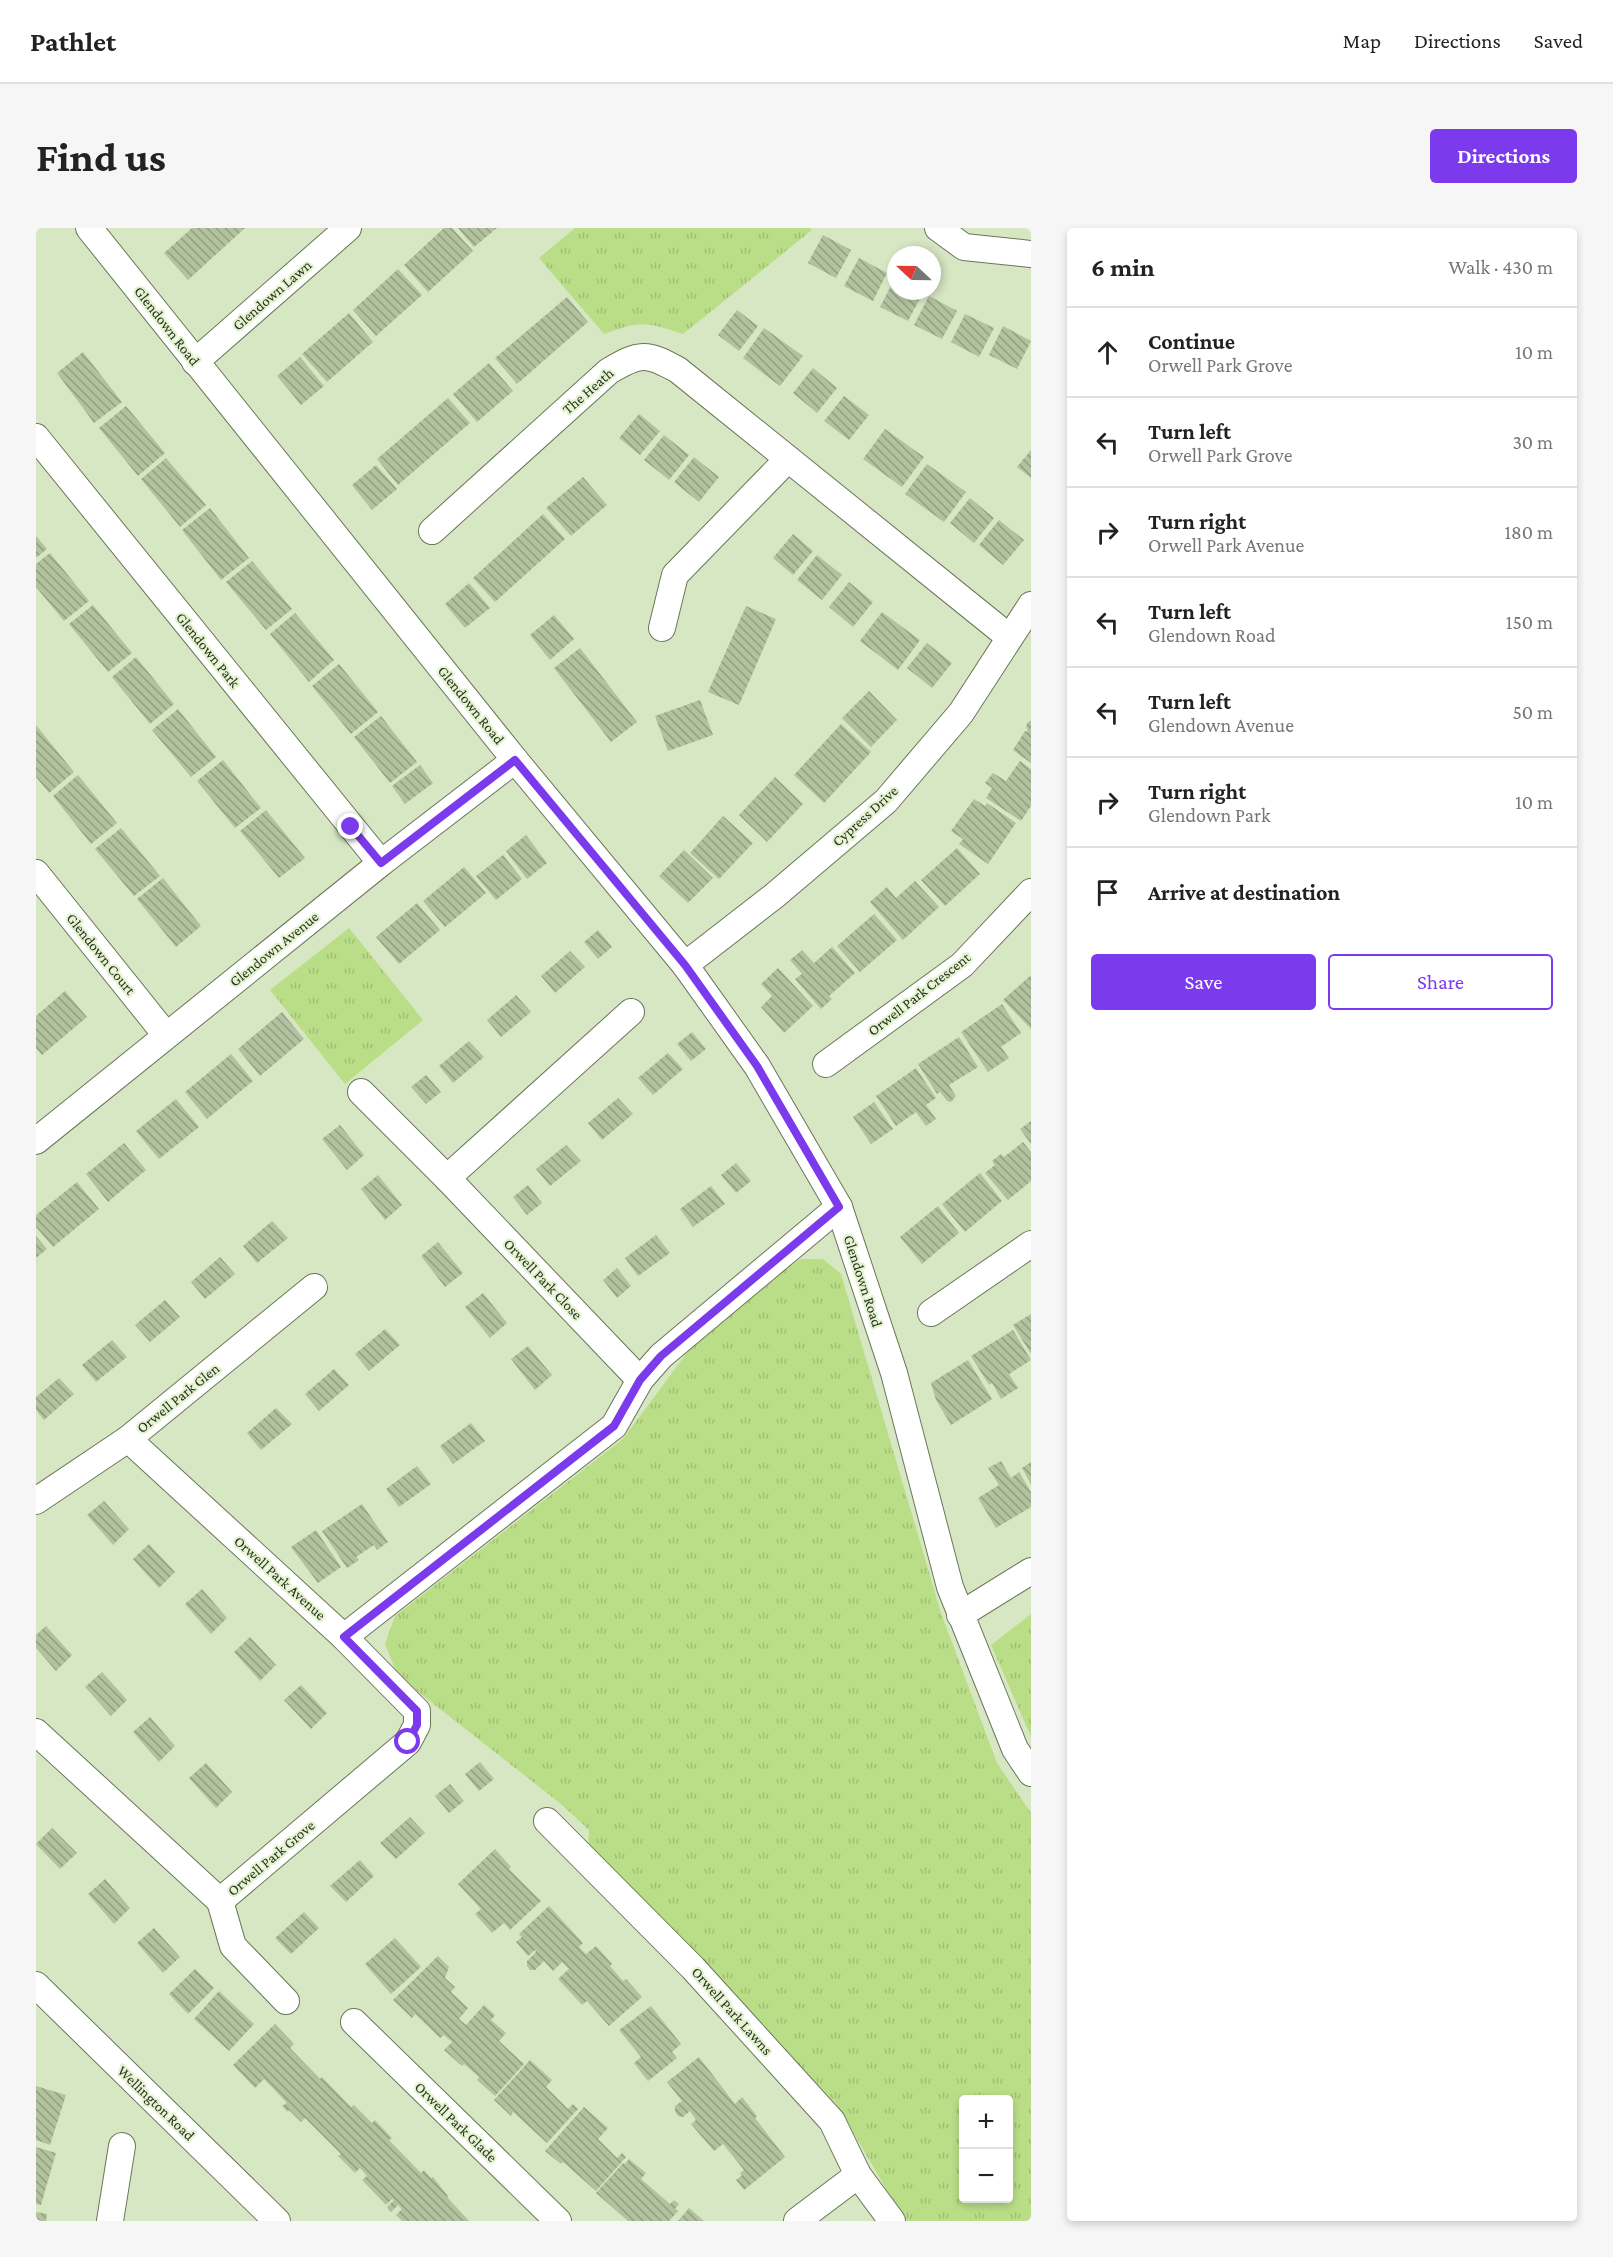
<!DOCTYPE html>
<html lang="en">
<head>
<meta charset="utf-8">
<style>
  :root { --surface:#fff; --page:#f6f6f6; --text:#222; --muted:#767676; --line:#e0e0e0; --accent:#7c3aed }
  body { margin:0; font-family:"Crimson Pro",serif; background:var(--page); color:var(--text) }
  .controls { position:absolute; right:18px; bottom:18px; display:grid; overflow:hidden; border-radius:6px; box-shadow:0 3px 9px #0003 }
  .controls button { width:54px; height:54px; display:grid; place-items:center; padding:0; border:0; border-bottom:2px solid var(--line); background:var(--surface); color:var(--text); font:30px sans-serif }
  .compass { position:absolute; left:851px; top:18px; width:54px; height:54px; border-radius:50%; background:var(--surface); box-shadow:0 3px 9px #0003; rotate:292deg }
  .stop { position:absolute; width:18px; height:18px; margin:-14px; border:4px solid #7c3aed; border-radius:50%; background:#fff }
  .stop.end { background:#7c3aed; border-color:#fff; box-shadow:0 2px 6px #0008 }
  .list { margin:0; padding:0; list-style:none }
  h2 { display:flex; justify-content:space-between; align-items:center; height:78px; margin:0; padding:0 24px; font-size:26px }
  h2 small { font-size:20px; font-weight:400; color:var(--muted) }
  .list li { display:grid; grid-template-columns:39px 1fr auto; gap:18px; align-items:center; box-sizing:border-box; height:90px; padding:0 24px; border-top:2px solid var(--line) }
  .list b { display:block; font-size:22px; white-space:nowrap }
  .list p { margin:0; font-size:20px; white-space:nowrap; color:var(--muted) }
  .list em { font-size:20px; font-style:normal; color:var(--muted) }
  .actions { display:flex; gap:12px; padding:18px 24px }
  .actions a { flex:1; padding:14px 0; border:2px solid var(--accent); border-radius:6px; text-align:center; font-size:21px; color:var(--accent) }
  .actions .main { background:var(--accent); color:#fff }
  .icon { flex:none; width:33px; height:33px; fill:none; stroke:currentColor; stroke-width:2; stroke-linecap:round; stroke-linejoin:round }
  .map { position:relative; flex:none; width:995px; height:1993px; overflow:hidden; border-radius:6px }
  header { display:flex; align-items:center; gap:36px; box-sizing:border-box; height:84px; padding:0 30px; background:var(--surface); border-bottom:2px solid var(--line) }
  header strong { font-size:28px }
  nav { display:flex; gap:33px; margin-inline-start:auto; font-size:21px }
  .intro { display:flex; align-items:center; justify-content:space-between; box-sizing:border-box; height:144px; padding:0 36px }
  h1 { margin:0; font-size:42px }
  .button { padding:15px 27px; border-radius:6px; background:var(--accent); color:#fff; font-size:21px; font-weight:700 }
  main { display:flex; gap:36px; padding:0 36px }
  aside { flex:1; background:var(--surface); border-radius:6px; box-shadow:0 3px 9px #0003 }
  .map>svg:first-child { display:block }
  .grass { fill:url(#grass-tufts); fill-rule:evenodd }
  .building { fill:url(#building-back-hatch) }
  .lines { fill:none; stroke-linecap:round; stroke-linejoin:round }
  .minor-casing { stroke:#6a7758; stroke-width:28 }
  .minor { stroke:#fff; stroke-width:26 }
  .route { stroke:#7c3aed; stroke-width:8 }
  .labels { text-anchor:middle; stroke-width:4.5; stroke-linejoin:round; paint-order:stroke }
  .street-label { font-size:15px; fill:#2b3123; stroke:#e4f4d0 }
</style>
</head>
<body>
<header>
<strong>Pathlet</strong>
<nav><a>Map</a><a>Directions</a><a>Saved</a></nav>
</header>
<div class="intro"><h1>Find us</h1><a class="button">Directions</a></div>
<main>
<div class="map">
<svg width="995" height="1993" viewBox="0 0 995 1993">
  <defs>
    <pattern id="grass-tufts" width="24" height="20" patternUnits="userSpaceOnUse" patternTransform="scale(1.5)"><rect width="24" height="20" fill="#bade87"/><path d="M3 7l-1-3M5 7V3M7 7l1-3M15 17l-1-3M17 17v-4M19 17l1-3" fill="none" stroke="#a0bf74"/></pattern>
    <pattern id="building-back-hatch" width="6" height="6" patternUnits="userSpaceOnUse" patternTransform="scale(1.5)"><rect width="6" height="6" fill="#b2c29f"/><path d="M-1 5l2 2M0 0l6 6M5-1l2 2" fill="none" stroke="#919e81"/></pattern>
  </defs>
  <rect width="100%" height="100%" fill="#d7e7c3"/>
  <g class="grass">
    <path d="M539,0H774L776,2L647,106C610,94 606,92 568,106L503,30Z"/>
    <polygon points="313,700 387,792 309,856 234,762"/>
    <path d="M765,1031H787L805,1046L905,1385L961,1535L995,1585V1993H871L862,1981L800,1875L552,1619L553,1602L525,1576L362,1448L349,1416L359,1388L587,1211L653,1122L721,1060ZM927,1872H972V1970H927Z"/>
    <polygon points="995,1386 995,1509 955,1417"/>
  </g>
  <g class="building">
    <polygon points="156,0 209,0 152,52 128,25"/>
    <polygon points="408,0 416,0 437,23 392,64 368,37"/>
    <polygon points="422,0 461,0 438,19"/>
    <polygon points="787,7 815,22 800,50 772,35"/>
    <polygon points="823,30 851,45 837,73 808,58"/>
    <polygon points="362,41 386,67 340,108 317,82"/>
    <polygon points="860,48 860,63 887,65 872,93 844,79"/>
    <polygon points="893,68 921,83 906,111 878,97"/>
    <polygon points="531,69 552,94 481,156 459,130"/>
    <polygon points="701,82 722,98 703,123 682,107"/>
    <polygon points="313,85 337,114 291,154 266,126"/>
    <polygon points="929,86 958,100 943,129 915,114"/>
    <polygon points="967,98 995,113 981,141 953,127"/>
    <polygon points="728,100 767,128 744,158 707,130"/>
    <polygon points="47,124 86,174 58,195 21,145"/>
    <polygon points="264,129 288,158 265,177 241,148"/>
    <polygon points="453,135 477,163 441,194 417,166"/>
    <polygon points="777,140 801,160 781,185 757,165"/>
    <polygon points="808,168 833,187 813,212 788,193"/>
    <polygon points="412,170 434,195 362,257 341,231"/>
    <polygon points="90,178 129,225 102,248 63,200"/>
    <polygon points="603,186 624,203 604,227 583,210"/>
    <polygon points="849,201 888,229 866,259 827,231"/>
    <polygon points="628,207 653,227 633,252 608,232"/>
    <polygon points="995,222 995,250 981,239"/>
    <polygon points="658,229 683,249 663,274 638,254"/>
    <polygon points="130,230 170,277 144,299 105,251"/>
    <polygon points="891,236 930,264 908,294 869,266"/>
    <polygon points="340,237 361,261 336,282 316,257"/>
    <polygon points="547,249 571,277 535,308 510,280"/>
    <polygon points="934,270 958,290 938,315 914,295"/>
    <polygon points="174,280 213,330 185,352 146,302"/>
    <polygon points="507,286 529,311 459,374 437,350"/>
    <polygon points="963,292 988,312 967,337 943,317"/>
    <polygon points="757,306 777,323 757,347 737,330"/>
    <polygon points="0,308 11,321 0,330"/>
    <polygon points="14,325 53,373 28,393 0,359 0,336"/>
    <polygon points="781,327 806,347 786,372 761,352"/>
    <polygon points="216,333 256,381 230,402 190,354"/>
    <polygon points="813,354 837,374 817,399 793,379"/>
    <polygon points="433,355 454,380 429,400 409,376"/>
    <polygon points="57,377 96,425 72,444 33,396"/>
    <polygon points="710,378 740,391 703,477 672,464"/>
    <polygon points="846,384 884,412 862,442 824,413"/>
    <polygon points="259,385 298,432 273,454 234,406"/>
    <polygon points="518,387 538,411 514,432 494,407"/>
    <polygon points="891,415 916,435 896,460 871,440"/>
    <polygon points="544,420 601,494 575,514 518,440"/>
    <polygon points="100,429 138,476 114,496 76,449"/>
    <polygon points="303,436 342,484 315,506 276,458"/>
    <polygon points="833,463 861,492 835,519 806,490"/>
    <polygon points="664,472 677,507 632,523 619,488"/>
    <polygon points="142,481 180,529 155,549 116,502"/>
    <polygon points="345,488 381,534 354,555 318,509"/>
    <polygon points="993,493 995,493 995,535 977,522 989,503 992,504 990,498"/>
    <polygon points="805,496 835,524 788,575 758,547"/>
    <polygon points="0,497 38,544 13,565 0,549"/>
    <polygon points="187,532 225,580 199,600 161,553"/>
    <polygon points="984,533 995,541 995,578 985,593 950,570 956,560 949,555 957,545 970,553"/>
    <polygon points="384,537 397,555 369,576 356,558"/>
    <polygon points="42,547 81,595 55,616 17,568"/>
    <polygon points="739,549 767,576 731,614 703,587"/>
    <polygon points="938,571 949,578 951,575 980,595 952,636 923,616 927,611 915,603"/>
    <polygon points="230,582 269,630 243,650 204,603"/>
    <polygon points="687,588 717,615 683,651 654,625"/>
    <polygon points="85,600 124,648 98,668 59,621"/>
    <polygon points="490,607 511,635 491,651 470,623"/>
    <polygon points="921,620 944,646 909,678 885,652"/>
    <polygon points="648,622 677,650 652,675 623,648"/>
    <polygon points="467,627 486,651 460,672 440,648"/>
    <polygon points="428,639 450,665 409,699 387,673"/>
    <polygon points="127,650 165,698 140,719 101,671"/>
    <polygon points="879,653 903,679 867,712 834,674 851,659 860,670"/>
    <polygon points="381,675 404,702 363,736 340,709"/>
    <polygon points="838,686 861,712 824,744 801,718"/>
    <polygon points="562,702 576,719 562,731 548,714"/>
    <polygon points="796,719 819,745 793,768 796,771 785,781 759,751 766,746 754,732 766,722 778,735"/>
    <polygon points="534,723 549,739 519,765 505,748"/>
    <polygon points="742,740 777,778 748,805 725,779 736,768 725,756"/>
    <polygon points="995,747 995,801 967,772"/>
    <polygon points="29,763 51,789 6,827 0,820 0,788"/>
    <polygon points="480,767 495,784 465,809 451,792"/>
    <polygon points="966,776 985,805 965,819 973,830 952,844 925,804"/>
    <polygon points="246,784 268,811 224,848 202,821"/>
    <polygon points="656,804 670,821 655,833 641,816"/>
    <polygon points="923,809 942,839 913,857 920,868 915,874 911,873 904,864 901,866 882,836"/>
    <polygon points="433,813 448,829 417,855 403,838"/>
    <polygon points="632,825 647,841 617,867 602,850"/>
    <polygon points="195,826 217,853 171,891 149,864"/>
    <polygon points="880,840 900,870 890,877 900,891 890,898 880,884 860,898 840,868"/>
    <polygon points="390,847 405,864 390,876 375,859"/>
    <polygon points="582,870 597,886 566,912 552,895"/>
    <polygon points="140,871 163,899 123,931 100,903"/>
    <polygon points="838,874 857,901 835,916 817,889"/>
    <polygon points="995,893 995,916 984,901"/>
    <polygon points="304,897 328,927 311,942 286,911"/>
    <polygon points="987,914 995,924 995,953 972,972 949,945 959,937 956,933 965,926 968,929"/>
    <polygon points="88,915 110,942 72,974 50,946"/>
    <polygon points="530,917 545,933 514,958 500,941"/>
    <polygon points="700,935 715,953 700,965 685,947"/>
    <polygon points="944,945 966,973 929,1004 906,976"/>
    <polygon points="342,947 366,977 349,992 325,961"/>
    <polygon points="41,954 63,981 17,1019 0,999 0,987"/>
    <polygon points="492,957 506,975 491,987 477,969"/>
    <polygon points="675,958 689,976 657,999 644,981"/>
    <polygon points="902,978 923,1005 886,1036 864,1009"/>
    <polygon points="236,993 252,1010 221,1035 207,1018"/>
    <polygon points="620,1007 634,1025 602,1048 589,1030"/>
    <polygon points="0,1008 11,1021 0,1030"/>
    <polygon points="402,1014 427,1045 409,1059 385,1028"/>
    <polygon points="184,1029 199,1046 169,1071 155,1054"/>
    <polygon points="581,1040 595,1058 581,1070 567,1052"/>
    <polygon points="447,1065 471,1095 454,1110 429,1079"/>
    <polygon points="129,1072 144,1089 114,1114 99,1097"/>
    <polygon points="995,1086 995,1126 977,1097"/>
    <polygon points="349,1101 364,1117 333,1143 319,1126"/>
    <polygon points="977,1102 995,1132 973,1146 982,1160 965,1171 956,1155 953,1157 935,1128"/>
    <polygon points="76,1112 91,1129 60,1154 46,1137"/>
    <polygon points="492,1118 516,1147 499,1162 475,1131"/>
    <polygon points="932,1132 956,1171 915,1197 900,1172 895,1155"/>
    <polygon points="298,1141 313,1157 283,1183 269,1166"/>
    <polygon points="23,1150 38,1166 8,1192 0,1182 0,1169"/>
    <polygon points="240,1180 256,1196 225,1222 211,1205"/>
    <polygon points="435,1195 449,1213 417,1236 404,1218"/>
    <polygon points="965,1233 975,1250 983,1244 995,1264 995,1279 960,1300 942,1270 963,1257 952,1240"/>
    <polygon points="995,1234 995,1256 986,1240"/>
    <polygon points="381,1238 395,1256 363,1279 350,1261"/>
    <polygon points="68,1273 93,1301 77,1317 51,1287"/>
    <polygon points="326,1276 352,1314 341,1322 338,1317 320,1329 323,1332 311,1340 286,1303"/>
    <polygon points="280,1302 305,1339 282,1355 255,1319"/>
    <polygon points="113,1316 139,1344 123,1360 97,1331"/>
    <polygon points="166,1361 191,1390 175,1406 149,1376"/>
    <polygon points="10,1398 36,1427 20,1443 0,1420 0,1407"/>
    <polygon points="214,1409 240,1437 224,1453 198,1424"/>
    <polygon points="66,1444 91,1472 75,1488 49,1459"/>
    <polygon points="265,1457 291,1485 275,1501 248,1472"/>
    <polygon points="114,1489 139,1518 123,1534 97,1504"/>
    <polygon points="444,1534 458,1551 443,1563 429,1546"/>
    <polygon points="170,1535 196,1564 180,1580 153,1550"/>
    <polygon points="414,1556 428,1573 413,1585 399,1568"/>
    <polygon points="374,1589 389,1605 360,1631 344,1615"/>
    <polygon points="16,1600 41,1625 24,1641 0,1616"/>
    <polygon points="459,1621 475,1639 473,1641 505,1673 474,1702 468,1695 456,1705 439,1686 445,1681 422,1656"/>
    <polygon points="324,1632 338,1648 310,1674 294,1658"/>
    <polygon points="69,1651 94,1680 78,1696 52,1666"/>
    <polygon points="513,1678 547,1715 543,1719 550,1726 560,1718 576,1736 574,1738 587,1753 590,1751 606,1769 573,1798 551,1773 546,1777 522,1751 533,1741 526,1734 517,1743 508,1733 499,1742 494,1742 491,1738 491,1733 500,1724 499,1722 492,1728 480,1714 486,1709 483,1706"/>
    <polygon points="268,1684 283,1700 255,1726 239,1710"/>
    <polygon points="118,1700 144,1729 127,1745 101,1715"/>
    <polygon points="359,1710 385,1739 355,1766 329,1736"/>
    <polygon points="402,1728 413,1739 409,1750 419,1759 415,1764 432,1780 423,1791 430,1797 448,1777 459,1787 455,1792 470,1805 463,1813 488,1836 459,1868 441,1852 443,1849 436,1843 428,1836 426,1838 408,1822 416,1814 408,1807 404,1810 379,1786 376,1790 357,1772"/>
    <polygon points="159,1741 178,1760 152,1786 133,1766"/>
    <polygon points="183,1763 218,1796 193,1823 158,1791"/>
    <polygon points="615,1778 645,1816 636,1824 641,1830 612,1853 598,1835 605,1829 583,1802"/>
    <polygon points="239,1796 258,1816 254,1820 284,1851 286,1849 315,1879 318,1877 336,1895 339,1892 356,1910 353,1912 385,1945 388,1942 395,1950 397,1949 412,1968 411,1969 433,1993 366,1993 360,1987 366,1981 362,1977 355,1984 351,1979 358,1972 356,1971 350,1977 326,1952 331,1948 324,1940 319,1945 302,1928 305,1926 269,1890 265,1894 253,1882 252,1884 246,1878 251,1875 228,1851 219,1860 197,1837"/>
    <polygon points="663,1829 699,1876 706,1869 721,1888 719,1890 749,1929 708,1962 700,1952 706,1947 704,1945 708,1942 687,1916 678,1923 655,1896 660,1892 654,1883 647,1889 642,1888 639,1883 639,1878 646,1873 631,1854"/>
    <polygon points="494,1832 516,1852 510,1859 532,1881 537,1876 542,1881 511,1915 477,1884 475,1888 458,1872"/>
    <polygon points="0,1858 30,1867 14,1917 0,1912"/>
    <polygon points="548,1879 572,1900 562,1911 581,1930 586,1925 590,1929 560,1963 527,1934 525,1936 509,1923"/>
    <polygon points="0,1919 20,1925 5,1977 0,1976"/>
    <polygon points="593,1931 610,1945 605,1951 634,1976 638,1972 643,1976 639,1981 642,1983 633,1993 592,1993 560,1965 587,1935 589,1936"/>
    <polygon points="653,1980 668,1993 642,1993"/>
    <polygon points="0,1984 11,1986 10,1993 0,1993"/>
  </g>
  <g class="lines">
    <defs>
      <g id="minor">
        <polyline points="53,0 479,532 649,737 721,838 803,979 858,1145 914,1359 979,1521 995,1545"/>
        <polyline points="902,0 928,19 995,26"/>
        <polyline points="159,134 312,0"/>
        <polyline points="0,209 345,635"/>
        <path d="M396,303L573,143C604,125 610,124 642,142L973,409"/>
        <polyline points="626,400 639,347 752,231"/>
        <polyline points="0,645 130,807"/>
        <polyline points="649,737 738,668 850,573 925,485 995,377"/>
        <polyline points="790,836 926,737 995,664"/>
        <polyline points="325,864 411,950 604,1152"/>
        <polyline points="0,913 345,635 479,532"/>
        <polyline points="411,950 595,784"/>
        <polyline points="895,1085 995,1016"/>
        <polyline points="92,1211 308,1409 578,1198 604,1152 625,1128 803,979"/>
        <polyline points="0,1273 92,1211 278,1059"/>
        <polyline points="924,1387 995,1343"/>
        <polyline points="0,1504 184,1673 372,1514 381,1497 381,1483 308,1409"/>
        <polyline points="511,1593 657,1740 796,1893 822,1947 856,1993"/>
        <polyline points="184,1673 197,1718 250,1773"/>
        <polyline points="0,1757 241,1993"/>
        <polyline points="318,1794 522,1993"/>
        <polyline points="74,1993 86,1918"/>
        <polyline points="761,1993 822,1947"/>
      </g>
    </defs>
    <use href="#minor" class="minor-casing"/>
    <use href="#minor" class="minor"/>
  </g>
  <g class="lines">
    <polyline class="route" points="315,599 345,635 479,532 649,737 721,838 803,979 625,1128 604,1152 578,1198 308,1409 381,1483 381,1497 372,1514"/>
  </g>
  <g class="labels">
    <g class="street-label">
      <text transform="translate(236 67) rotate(-41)" y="5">Glendown Lawn</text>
      <text transform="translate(131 98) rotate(52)" y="5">Glendown Road</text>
      <text transform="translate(552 163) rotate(-41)" y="5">The Heath</text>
      <text transform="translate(172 422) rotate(51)" y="5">Glendown Park</text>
      <text transform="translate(435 477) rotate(51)" y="5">Glendown Road</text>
      <text transform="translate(829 588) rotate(-42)" y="5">Cypress Drive</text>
      <text transform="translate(238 721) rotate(-39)" y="5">Glendown Avenue</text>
      <text transform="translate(65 726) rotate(51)" y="5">Glendown Court</text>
      <text transform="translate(883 766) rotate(-38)" y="5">Orwell Park Crescent</text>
      <text transform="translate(507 1051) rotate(46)" y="5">Orwell Park Close</text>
      <text transform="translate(827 1053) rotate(72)" y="5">Glendown Road</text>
      <text transform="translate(142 1170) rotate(-39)" y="5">Orwell Park Glen</text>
      <text transform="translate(244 1350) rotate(42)" y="5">Orwell Park Avenue</text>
      <text transform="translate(235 1630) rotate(-40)" y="5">Orwell Park Grove</text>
      <text transform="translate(696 1783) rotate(48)" y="5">Orwell Park Lawns</text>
      <text transform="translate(120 1875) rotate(44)" y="5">Wellington Road</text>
      <text transform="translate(420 1894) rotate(44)" y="5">Orwell Park Glade</text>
    </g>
  </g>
</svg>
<div class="controls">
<button>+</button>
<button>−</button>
</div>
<svg class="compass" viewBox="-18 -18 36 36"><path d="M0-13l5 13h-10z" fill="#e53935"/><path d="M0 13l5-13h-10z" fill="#767676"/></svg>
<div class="stop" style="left:372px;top:1514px"></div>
<div class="stop end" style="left:315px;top:599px"></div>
</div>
<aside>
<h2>6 min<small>Walk · 430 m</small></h2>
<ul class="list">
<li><svg class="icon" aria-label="ahead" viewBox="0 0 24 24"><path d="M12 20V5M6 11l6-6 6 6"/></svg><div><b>Continue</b><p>Orwell Park Grove</p></div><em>10 m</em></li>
<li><svg class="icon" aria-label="left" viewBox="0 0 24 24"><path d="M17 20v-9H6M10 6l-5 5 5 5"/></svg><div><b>Turn left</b><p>Orwell Park Grove</p></div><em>30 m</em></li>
<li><svg class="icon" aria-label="right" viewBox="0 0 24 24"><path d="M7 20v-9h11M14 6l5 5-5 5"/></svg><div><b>Turn right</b><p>Orwell Park Avenue</p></div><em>180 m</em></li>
<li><svg class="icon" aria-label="left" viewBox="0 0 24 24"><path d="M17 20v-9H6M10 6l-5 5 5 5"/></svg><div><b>Turn left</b><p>Glendown Road</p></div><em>150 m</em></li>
<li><svg class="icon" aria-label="left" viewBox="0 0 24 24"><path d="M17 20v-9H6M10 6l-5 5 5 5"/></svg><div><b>Turn left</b><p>Glendown Avenue</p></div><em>50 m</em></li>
<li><svg class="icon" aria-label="right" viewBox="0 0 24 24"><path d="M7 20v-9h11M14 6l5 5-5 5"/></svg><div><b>Turn right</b><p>Glendown Park</p></div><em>10 m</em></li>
<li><svg class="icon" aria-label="arrive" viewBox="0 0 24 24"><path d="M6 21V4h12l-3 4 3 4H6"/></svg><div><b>Arrive at destination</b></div></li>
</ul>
<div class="actions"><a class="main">Save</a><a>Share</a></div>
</aside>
</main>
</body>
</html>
